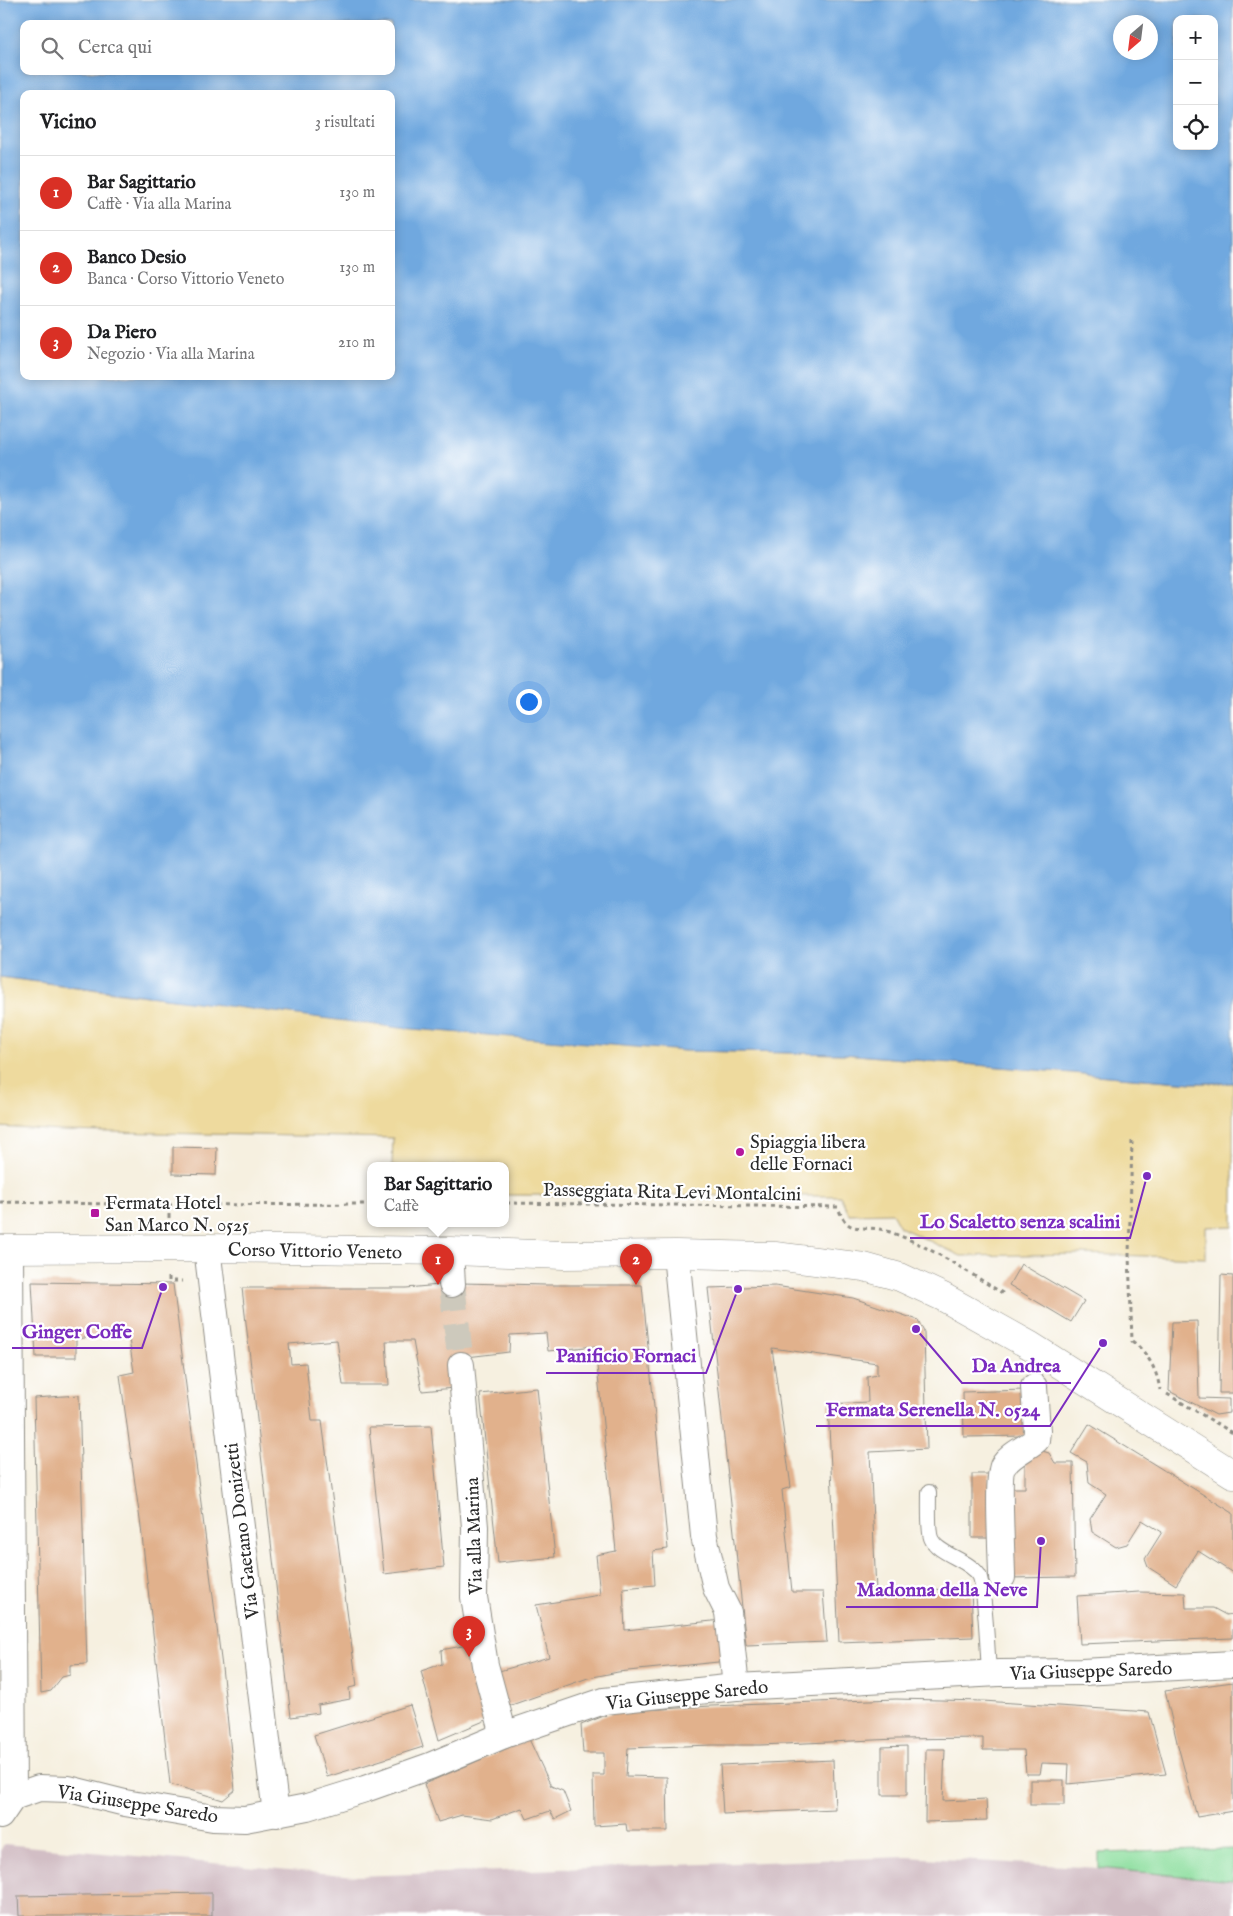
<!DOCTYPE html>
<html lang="it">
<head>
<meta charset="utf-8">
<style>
  :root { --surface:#fff; --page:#f2f2f2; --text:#202124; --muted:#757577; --line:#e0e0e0; --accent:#d93025 }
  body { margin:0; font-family:"IM FELL English",serif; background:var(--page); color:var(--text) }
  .controls { position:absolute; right:15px; top:15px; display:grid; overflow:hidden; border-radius:10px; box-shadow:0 2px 12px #0003 }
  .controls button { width:45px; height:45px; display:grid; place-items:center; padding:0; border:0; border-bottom:1px solid var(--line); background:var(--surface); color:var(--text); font:25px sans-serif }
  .compass { position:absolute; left:1113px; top:15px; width:45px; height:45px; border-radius:50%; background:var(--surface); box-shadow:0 2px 12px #0003; rotate:208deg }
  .you { position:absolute; left:528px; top:701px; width:18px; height:18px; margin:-12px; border:4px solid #fff; border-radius:50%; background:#1a73e8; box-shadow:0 0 0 8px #1a73e833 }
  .badge { display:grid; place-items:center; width:32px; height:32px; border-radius:50%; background:var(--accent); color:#fff; font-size:16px; font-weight:700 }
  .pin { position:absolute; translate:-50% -41px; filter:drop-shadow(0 1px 2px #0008) }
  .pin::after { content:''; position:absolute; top:26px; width:18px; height:15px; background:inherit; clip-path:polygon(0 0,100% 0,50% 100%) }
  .popup { position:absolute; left:367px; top:1162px; width:142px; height:65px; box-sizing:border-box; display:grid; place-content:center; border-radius:10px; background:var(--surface); filter:drop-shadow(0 1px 4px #0005); font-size:16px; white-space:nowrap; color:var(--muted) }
  .popup b { font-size:19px; color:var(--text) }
  .popup::after { content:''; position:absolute; left:50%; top:100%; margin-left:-10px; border:10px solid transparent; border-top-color:var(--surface) }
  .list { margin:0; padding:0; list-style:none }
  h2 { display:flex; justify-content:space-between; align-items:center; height:65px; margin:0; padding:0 20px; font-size:21px }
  h2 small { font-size:16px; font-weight:400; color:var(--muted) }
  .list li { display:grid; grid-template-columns:32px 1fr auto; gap:15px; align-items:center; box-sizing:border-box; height:75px; padding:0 20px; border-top:1px solid var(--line) }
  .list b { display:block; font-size:19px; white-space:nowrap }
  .list p { margin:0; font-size:16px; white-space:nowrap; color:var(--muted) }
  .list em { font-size:16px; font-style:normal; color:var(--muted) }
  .icon { flex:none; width:28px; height:28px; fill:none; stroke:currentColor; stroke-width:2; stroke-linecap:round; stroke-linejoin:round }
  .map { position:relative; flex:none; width:1233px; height:1916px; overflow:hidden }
  .search { position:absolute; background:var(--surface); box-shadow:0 2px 12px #0003; left:20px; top:20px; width:375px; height:55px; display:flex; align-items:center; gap:12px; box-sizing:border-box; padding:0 18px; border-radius:10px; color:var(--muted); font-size:19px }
  .panel { position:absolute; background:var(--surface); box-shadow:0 2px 12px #0003; left:20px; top:90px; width:375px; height:290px; border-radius:10px }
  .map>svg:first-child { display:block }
  .industrial { fill:#d2bec5 }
  .green { fill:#8dde9f; stroke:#5c8465 }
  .sand { fill:#eeda9e; stroke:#8c8264 }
  .water { fill:#6fa8df; stroke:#4d6a85; fill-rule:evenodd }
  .building { fill:#e1b18c }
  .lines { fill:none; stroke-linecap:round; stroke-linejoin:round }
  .street-tunnel { stroke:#cdc9bc; stroke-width:26; stroke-dasharray:26 13; stroke-linecap:butt }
  .lane-casing { stroke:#908e86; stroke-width:16 }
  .street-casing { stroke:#908e86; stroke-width:28 }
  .primary-casing { stroke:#908e86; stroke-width:29 }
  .path { stroke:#908e86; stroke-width:3; stroke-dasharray:4 4; stroke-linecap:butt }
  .lane { stroke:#fff; stroke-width:14 }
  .street { stroke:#fff; stroke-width:26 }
  .primary { stroke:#fff; stroke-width:28 }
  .poi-dot { fill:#b5179e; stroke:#fff; stroke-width:2 }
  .labels { text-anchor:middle; stroke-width:4.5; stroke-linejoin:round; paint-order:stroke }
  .poi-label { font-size:19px; fill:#2b2b2b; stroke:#fff; text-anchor:start }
  .street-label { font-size:19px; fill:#2b2b2b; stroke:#fff }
  .leader { fill:none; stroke:#7b2cbf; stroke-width:2 }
  .callout-dot { fill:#7b2cbf; stroke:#fff; stroke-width:2 }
  .callout-label { font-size:20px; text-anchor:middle; font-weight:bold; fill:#7b2cbf; stroke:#fff; stroke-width:4.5; stroke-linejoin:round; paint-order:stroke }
</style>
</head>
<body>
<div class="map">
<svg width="1233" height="1916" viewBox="0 0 1233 1916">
  <rect width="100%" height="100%" fill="#fff"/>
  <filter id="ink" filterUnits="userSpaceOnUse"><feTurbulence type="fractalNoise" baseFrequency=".02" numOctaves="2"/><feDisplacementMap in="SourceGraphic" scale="10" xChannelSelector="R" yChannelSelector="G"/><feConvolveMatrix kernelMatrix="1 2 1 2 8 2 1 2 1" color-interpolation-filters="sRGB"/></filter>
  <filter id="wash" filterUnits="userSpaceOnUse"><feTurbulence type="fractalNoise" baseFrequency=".0096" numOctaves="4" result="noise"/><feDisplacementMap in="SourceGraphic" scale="20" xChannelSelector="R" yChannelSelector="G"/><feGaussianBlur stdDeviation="1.12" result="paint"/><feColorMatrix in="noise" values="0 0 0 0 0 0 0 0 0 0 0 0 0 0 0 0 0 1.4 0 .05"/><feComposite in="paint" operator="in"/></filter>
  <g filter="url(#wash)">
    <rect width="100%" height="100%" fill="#f6f0e0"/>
    <polygon class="industrial" points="4,1844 355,1876 907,1857 1099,1868 1233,1881 1233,1916 0,1916 0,1851"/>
    <polygon class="green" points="1233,1849 1233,1881 1099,1868 1099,1853"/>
    <polygon class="sand" points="0,977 127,994 685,1051 844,1054 1192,1083 1233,1083 1233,1226 1206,1227 1206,1258 1083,1254 961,1256 900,1227 892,1213 849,1214 840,1196 506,1195 506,1166 392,1166 393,1138 62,1131 0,1127"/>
    <path class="water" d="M0,0H1233V1083H1192L844,1054L685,1051L400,1028L0,977ZM1177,19H1214V146H1177ZM1120,22H1150V52H1120ZM24,24H391V71H24ZM24,94H391V376H24Z"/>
    <g id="blocks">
      <g class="building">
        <polygon points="173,1147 217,1148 216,1175 173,1174"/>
        <polygon points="1021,1264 1084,1301 1071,1322 1009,1285"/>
        <polygon points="1221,1275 1233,1276 1233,1393 1219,1393"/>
        <polygon points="32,1282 173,1284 222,1667 235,1790 223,1800 170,1784 141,1527 120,1375 134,1372 128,1333 76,1339 76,1357 36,1357"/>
        <polygon points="462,1283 545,1285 642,1285 668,1549 653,1551 655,1585 623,1588 625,1630 722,1620 728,1661 618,1672 588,1678 503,1708 492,1673 549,1657 536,1605 600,1595 596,1555 616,1551 595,1346 548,1351 546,1333 510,1335 509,1352 467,1357 454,1388 422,1391 413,1341 386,1341 389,1385 343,1385 337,1340 289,1344 291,1364 306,1363 312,1421 322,1421 357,1686 349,1688 350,1699 318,1705 319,1713 291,1717 242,1288 406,1288"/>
        <polygon points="775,1286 853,1298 918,1320 924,1332 927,1449 870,1452 876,1592 971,1588 973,1637 839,1642 828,1404 868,1402 867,1377 877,1375 877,1363 772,1348 791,1487 782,1490 792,1592 823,1592 827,1642 746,1645 708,1288"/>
        <polygon points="1197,1321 1199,1398 1229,1399 1229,1413 1216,1415 1169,1391 1172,1322"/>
        <polygon points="537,1388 555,1557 498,1563 480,1394"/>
        <polygon points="1024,1390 1025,1436 964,1437 963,1392"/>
        <polygon points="79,1395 87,1664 70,1665 70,1675 62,1677 51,1691 41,1693 34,1398"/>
        <polygon points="1089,1424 1233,1513 1233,1573 1198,1551 1176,1585 1148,1567 1145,1559 1162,1532 1142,1520 1127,1544 1116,1547 1092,1532 1090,1519 1106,1494 1089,1483 1087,1462 1071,1453"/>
        <polygon points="431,1426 444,1567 384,1574 369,1427"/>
        <polygon points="1039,1450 1049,1453 1055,1463 1073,1463 1075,1577 1008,1578 1007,1488 1025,1488 1025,1460"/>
        <rect x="972" y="1474" width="18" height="64"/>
        <polygon points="1139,1592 1185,1593 1186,1608 1213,1608 1226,1615 1233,1614 1233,1638 1080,1644 1077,1596"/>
        <polygon points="473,1644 491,1718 439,1740 421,1671 442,1664 441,1650"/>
        <polygon points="1233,1682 1233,1811 1197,1817 1177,1742 1165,1691"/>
        <polygon points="896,1699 983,1701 1149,1712 1166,1774 1068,1784 1069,1764 1042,1763 1040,1774 1026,1774 1024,1750 983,1750 983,1738 897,1739 760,1745 712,1745 628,1748 626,1776 667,1777 668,1831 627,1831 626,1824 594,1826 593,1775 604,1775 604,1753 583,1753 581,1725 614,1712 711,1706"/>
        <polygon points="410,1705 423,1747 327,1777 314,1735"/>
        <polygon points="529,1739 551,1786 563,1791 571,1811 555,1819 550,1811 527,1819 522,1808 492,1819 462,1815 438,1822 424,1784"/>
        <polygon points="907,1746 907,1795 882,1795 882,1747"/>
        <polygon points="926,1749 945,1749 943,1801 986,1799 987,1820 925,1822"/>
        <polygon points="833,1760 835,1809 723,1814 720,1765"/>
        <rect x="1030" y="1780" width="34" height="25"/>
        <polygon points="212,1893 212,1916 19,1916 18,1896"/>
      </g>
    </g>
  </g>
  <g filter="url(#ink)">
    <use href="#blocks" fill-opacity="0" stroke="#908e86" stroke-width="1"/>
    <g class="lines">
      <polyline class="street-tunnel" points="452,1284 461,1365"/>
      <defs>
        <path id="lane" d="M929,1492C929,1503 928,1530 931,1538C937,1554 968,1559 979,1575C985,1586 988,1657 989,1674"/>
        <g id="street">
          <polyline points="207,1248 276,1814"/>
          <polyline points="10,1249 13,1797"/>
          <polyline points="450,1251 452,1284"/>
          <polyline points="676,1254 704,1536 716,1588 728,1612 736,1687"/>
          <polyline points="461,1365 475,1527 474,1597 485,1665 504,1735"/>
          <path d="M1002,1577C1002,1560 997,1475 1003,1466C1011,1454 1025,1449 1036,1440L1037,1431L1034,1387"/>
          <polyline points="13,1797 39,1788 69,1789 125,1803 213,1818 245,1819 307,1807 365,1789 430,1766 504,1735 604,1701 736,1687 999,1673 1082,1672 1233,1664"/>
          <polyline points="0,1816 13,1797"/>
        </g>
        <polyline id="primary" points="0,1249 207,1248 450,1251 563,1255 676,1254 775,1256 864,1267 900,1277 943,1297 1031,1346 1233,1474"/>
      </defs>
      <use href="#lane" class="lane-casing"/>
      <use href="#street" class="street-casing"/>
      <use href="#primary" class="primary-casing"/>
      <g class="path">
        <path d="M1132,1141L1129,1255L1132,1341C1148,1353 1157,1370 1160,1390"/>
        <polyline points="0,1202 169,1205 370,1204"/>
        <path d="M506,1203L838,1207C848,1238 862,1223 887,1231C929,1245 967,1272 1004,1294"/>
        <polyline points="169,1218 169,1205"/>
        <polyline points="169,1277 169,1281 182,1281"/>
        <polyline points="1167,1394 1233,1433"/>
      </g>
      <use href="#lane" class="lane"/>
      <use href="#street" class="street"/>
      <use href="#primary" class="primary"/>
    </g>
  </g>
  <g class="poi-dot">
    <circle cx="740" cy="1152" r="5"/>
    <rect x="90" y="1208" width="10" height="10" rx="2.5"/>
  </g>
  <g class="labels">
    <g class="poi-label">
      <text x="750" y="1148">Spiaggia libera<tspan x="750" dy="22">delle Fornaci</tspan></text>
      <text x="105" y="1209">Fermata Hotel<tspan x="105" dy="22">San Marco N. 0525</tspan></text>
    </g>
    <g class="street-label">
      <text transform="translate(672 1191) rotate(1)" y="7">Passeggiata Rita Levi Montalcini</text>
      <text transform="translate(315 1250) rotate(1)" y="7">Corso Vittorio Veneto</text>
      <text transform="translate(241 1531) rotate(-97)" y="7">Via Gaetano Donizetti</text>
      <text transform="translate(473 1536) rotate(-92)" y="7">Via alla Marina</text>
      <text transform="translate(1091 1670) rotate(-2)" y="7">Via Giuseppe Saredo</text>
      <text transform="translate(687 1694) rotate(-6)" y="7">Via Giuseppe Saredo</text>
      <text transform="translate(138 1803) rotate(9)" y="7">Via Giuseppe Saredo</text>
    </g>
  </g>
  <path class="leader" d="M1147 1176L1130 1238H910M163 1287L142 1348H12M738 1289L706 1373H546M916 1329L962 1383H1071M1103 1343L1050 1426H816M1041 1541L1037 1607H846"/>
  <g class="callout-dot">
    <circle cx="1147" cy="1176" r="5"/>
    <circle cx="163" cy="1287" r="5"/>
    <circle cx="738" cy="1289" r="5"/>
    <circle cx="916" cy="1329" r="5"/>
    <circle cx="1103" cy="1343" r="5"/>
    <circle cx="1041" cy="1541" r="5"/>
  </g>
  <g class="callout-label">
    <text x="1020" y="1228">Lo Scaletto senza scalini</text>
    <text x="77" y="1338">Ginger Coffe</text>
    <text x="626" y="1362">Panificio Fornaci</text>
    <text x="1016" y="1372">Da Andrea</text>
    <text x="933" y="1416">Fermata Serenella N. 0524</text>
    <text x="942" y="1596">Madonna della Neve</text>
  </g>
</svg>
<div class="controls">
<button>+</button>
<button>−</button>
<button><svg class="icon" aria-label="locate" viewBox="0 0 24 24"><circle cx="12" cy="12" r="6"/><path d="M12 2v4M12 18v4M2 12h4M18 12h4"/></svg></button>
</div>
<svg class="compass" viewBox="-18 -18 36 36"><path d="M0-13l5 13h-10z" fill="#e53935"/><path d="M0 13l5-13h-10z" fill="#757577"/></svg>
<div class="you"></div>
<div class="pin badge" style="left:438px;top:1285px">1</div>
<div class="popup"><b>Bar Sagittario</b>Caffè</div>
<div class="pin badge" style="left:636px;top:1285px">2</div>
<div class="pin badge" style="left:469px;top:1657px">3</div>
<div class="search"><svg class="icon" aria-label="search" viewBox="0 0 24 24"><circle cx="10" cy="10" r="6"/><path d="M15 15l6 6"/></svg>Cerca qui</div>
<section class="panel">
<h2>Vicino<small>3 risultati</small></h2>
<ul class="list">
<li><span class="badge">1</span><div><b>Bar Sagittario</b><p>Caffè · Via alla Marina</p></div><em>130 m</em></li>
<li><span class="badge">2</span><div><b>Banco Desio</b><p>Banca · Corso Vittorio Veneto</p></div><em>130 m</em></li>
<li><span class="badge">3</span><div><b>Da Piero</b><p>Negozio · Via alla Marina</p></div><em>210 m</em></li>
</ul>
</section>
</div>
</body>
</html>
